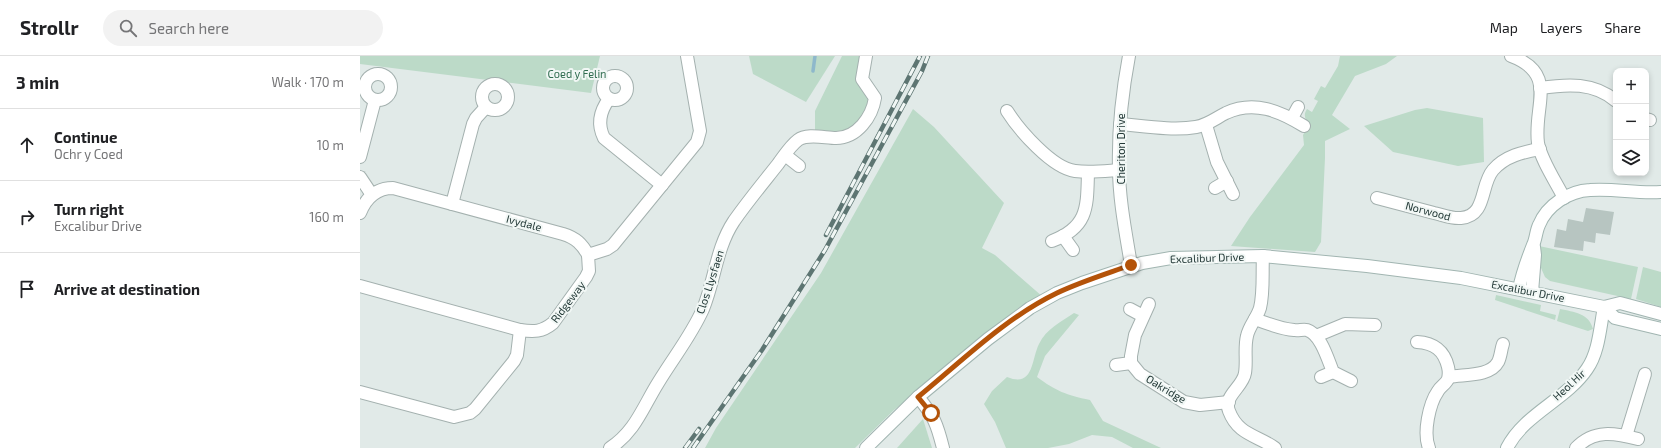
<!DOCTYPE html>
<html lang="en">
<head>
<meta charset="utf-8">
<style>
  :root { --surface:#fff; --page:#f2f2f2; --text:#202124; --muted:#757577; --line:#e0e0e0 }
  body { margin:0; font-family:"Exo 2",sans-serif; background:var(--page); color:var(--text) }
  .controls { position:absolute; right:12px; top:12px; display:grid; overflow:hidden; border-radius:8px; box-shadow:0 2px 6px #0003 }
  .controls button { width:36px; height:36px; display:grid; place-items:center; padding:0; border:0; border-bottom:1px solid var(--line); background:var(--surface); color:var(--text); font:20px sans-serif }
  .stop { position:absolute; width:12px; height:12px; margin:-9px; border:3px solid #b45309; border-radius:50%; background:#fff }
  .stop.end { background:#b45309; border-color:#fff; box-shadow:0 1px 4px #0008 }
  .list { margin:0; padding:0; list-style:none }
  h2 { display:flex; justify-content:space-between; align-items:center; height:52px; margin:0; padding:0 16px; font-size:17px }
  h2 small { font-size:13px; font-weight:400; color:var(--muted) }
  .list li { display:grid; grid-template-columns:26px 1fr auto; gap:12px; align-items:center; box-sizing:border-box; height:72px; padding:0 16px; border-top:1px solid var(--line) }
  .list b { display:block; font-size:15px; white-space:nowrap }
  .list p { margin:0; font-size:13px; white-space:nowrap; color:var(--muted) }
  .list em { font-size:13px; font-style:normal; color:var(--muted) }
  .icon { flex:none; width:22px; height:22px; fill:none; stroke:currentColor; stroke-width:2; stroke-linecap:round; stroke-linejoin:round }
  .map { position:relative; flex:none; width:1301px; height:392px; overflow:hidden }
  header { display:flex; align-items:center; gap:24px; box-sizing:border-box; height:56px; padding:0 20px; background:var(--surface); border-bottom:1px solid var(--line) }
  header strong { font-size:19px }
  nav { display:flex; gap:22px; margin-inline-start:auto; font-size:14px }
  .search { width:280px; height:36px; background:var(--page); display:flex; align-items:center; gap:10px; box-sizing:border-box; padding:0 14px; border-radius:22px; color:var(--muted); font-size:15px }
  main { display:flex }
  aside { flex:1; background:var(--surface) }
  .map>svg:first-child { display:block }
  .green { fill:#bcdac8 }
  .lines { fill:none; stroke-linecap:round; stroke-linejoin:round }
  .stream { stroke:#8eb8cb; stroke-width:3.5 }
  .building { fill:#b7c5c1 }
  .street-casing { stroke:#a4b1af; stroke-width:14 }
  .secondary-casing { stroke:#a1b5b1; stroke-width:14 }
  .street { stroke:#fff; stroke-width:12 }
  .secondary { stroke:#fff; stroke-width:12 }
  .rail-casing { stroke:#5d7572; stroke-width:4.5 }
  .rail { stroke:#f1f7f5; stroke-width:3; stroke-dasharray:9; stroke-linecap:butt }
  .route { stroke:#b45309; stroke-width:5 }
  .labels { text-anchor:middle; stroke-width:4; stroke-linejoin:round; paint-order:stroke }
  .park-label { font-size:11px; fill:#316d51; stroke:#f1f7f5 }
  .street-label { font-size:11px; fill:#233937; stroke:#f1f7f5 }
</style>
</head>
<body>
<header>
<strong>Strollr</strong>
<div class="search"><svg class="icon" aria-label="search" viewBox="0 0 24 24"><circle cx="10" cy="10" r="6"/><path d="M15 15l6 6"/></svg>Search here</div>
<nav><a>Map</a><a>Layers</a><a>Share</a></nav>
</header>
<main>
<aside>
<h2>3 min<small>Walk · 170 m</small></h2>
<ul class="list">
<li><svg class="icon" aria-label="ahead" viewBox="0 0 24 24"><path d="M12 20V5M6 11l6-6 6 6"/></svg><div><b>Continue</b><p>Ochr y Coed</p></div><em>10 m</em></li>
<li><svg class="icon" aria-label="right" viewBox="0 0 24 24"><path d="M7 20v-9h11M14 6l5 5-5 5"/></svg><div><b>Turn right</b><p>Excalibur Drive</p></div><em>160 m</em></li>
<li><svg class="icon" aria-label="arrive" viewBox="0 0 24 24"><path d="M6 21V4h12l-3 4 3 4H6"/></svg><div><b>Arrive at destination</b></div></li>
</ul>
</aside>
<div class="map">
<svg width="1301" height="392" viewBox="0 0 1301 392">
  <rect width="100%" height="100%" fill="#e1eae8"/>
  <g class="green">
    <polygon points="0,0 240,0 231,37 0,8"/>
    <polygon points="389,0 475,0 446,46 393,18"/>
    <polygon points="482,0 506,0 502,23 515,42 504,67 479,77 455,74 455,55"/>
    <path d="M980,0H1037L1026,8L995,20L972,59L990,73L965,85V102L961,186L955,196L871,190L890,161L944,89L943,79L949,69C945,63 943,59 947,53L952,56L958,45L954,43L961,30L965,32L978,10Z"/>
    <polygon points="1067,52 1123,62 1124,106 1098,110 1033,96 1004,70 1055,54"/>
    <polygon points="553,53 574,71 644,147 622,192 635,199 683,241 661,250 534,354 495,392 345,392 356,372 461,217"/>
    <polygon points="1179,190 1278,211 1271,243 1190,225 1185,221 1181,212 1178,212"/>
    <polygon points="1283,211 1301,216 1301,251 1276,243"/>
    <polygon points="1136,239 1181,249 1180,255 1196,259 1195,264 1135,244"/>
    <path d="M1200,253C1214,256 1229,257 1233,273L1228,275L1197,265Z"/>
    <path d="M714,257L719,259L685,300L677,321C696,335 706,339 730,344L743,365L801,392H773L752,381L732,379L709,388L688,392H646L635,366L624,348L632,335L647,321C674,332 671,304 679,288C686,273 701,266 714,257Z"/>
    <polygon points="563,363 572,392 537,392"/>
  </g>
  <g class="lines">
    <polyline class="stream" points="453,15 455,0"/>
  </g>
  <polygon class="building" points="1226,152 1254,156 1250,179 1236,177 1235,187 1224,185 1223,195 1194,191 1197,173 1206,175 1208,163 1223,166"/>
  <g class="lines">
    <defs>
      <g id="street">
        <path d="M769,0C762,37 758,74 759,112C759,144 766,178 771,209"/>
        <path d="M1151,0C1199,18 1173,50 1178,87C1181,104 1196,126 1204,142"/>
        <circle cx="18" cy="31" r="13"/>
        <circle cx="255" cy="32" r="12"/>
        <circle cx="135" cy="41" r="13"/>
        <path d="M1180,32C1207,28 1234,26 1256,45"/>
        <path d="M249,43C240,55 237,68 244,82L302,129"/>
        <path d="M647,55C659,74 692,112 715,115C730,117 745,115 759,114"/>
        <polyline points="932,62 938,51"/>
        <polyline points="1286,63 1290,64"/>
        <path d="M760,68C783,70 813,75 836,71C848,69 856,62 866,57C894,44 920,55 944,70"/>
        <polyline points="846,69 857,106 873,138"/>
        <polyline points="425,99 439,110"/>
        <polyline points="0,101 15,44"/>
        <polyline points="0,121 12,139"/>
        <polyline points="855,132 867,125"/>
        <path d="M1017,142C1036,147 1055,152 1074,157C1083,159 1092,163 1101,162C1127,160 1120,129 1133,114C1145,100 1163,96 1180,93"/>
        <polyline points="92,148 113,68 116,62 126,51"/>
        <path d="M0,157C6,142 16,132 33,132L203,178C216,182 222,188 228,199"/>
        <polyline points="703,180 713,194"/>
        <path d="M692,185C729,171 727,150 728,116"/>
        <path d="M903,200C902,217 904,236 900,252C897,262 889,270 887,280C884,292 887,305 885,317C883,331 863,340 869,355C878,379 897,379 915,392"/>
        <path d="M0,230L160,274C174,276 182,276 193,267L226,221L229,215L228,199L247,193L253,189L337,86L340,75L327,0"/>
        <polyline points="789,248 775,279 771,300 771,307 780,318 824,346 840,349 869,346"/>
        <polyline points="770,253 783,260"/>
        <path d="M895,263C908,268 921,273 934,274C938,275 943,273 947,274C961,278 968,304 973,316L991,325"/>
        <polyline points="956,280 985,268 1015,269"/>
        <path d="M1057,286C1074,287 1084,294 1088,311C1089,315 1089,319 1088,323C1086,328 1081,330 1078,335C1069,348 1063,377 1069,392"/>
        <polyline points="756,309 771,307"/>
        <polyline points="961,321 973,316"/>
        <path d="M1089,321C1103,318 1130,321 1138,306C1141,300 1141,293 1143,288"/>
        <polyline points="0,336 94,361 110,357 115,353 154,305 157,299 160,274"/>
        <path d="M558,341C574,360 577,368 583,392"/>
        <polyline points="1266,380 1285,318"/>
        <path d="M250,392C275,376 283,351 298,327C313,302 331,280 343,253C355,224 356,192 374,165C388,145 403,127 418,108C424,100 430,90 438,84C447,77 465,82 476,82C497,82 512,61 515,42L502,23L506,0"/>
        <path d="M1216,392C1234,373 1255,377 1278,383"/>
      </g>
      <g id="secondary">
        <path d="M1159,233C1162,218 1167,204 1173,189C1176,183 1176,175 1179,169C1187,149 1209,135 1230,134C1254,132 1277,138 1301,136"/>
        <polyline points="1172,236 1175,199 1174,191"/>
        <polyline points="1244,251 1255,262 1301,273"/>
        <polyline points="506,392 558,341 628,283 670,252 697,237 722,227 782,207 811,202 903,200 1007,210 1101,222 1244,251 1260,247 1301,258"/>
        <path d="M1147,392C1164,358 1206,344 1227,313C1239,296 1240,271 1244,251"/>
      </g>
    </defs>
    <use href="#street" class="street-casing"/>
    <use href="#secondary" class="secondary-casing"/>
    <use href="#street" class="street"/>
    <use href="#secondary" class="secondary"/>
    <defs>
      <g id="rail">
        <polyline points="466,179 560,0"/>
        <polyline points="325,392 339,373"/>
        <polyline points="333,392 402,294 465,194 562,15 568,0"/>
      </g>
    </defs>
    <use href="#rail" class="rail-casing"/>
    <use href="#rail" class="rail"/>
  </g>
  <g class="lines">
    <path class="route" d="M571,357L558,341C602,305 645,262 697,237C720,226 746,218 771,209"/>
  </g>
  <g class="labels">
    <g class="park-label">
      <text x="217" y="22">Coed y Felin</text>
    </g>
    <g class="street-label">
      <text transform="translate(761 93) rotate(-90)" y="4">Cheriton Drive</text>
      <text transform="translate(1068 155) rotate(15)" y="4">Norwood</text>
      <text transform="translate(164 167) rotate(15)" y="4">Ivydale</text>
      <text transform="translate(847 202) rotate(-2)" y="4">Excalibur Drive</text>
      <text transform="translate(350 226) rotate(-72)" y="4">Clos Llysfaen</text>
      <text transform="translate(1168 235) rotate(11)" y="4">Excalibur Drive</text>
      <text transform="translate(208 246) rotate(-53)" y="4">Ridgeway</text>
      <text transform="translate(1209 329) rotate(-43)" y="4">Heol Hir</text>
      <text transform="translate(806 333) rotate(31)" y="4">Oakridge</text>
    </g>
  </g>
</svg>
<div class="controls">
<button>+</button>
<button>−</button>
<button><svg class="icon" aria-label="layers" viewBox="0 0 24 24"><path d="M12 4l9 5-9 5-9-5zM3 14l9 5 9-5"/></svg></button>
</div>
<div class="stop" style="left:571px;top:357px"></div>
<div class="stop end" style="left:771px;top:209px"></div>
</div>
</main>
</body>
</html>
